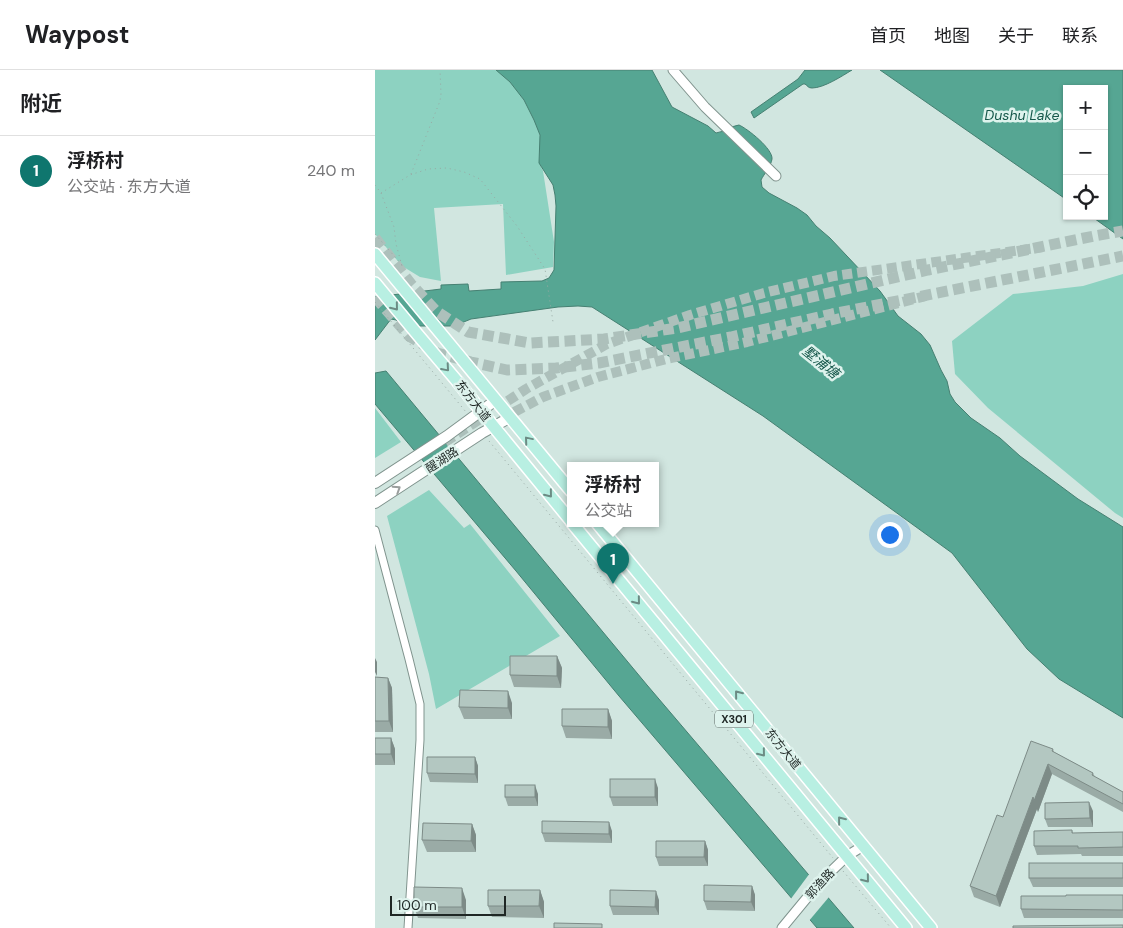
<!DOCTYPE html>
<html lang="zh">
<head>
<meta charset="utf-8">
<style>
  :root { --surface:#fff; --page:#f2f2f2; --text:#202124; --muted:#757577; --line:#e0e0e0; --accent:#0f766e }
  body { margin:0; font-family:"DM Sans","Noto Sans SC",sans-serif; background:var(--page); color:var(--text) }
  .controls { position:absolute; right:15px; top:15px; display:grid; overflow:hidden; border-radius:0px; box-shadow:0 1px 4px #0004 }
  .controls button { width:45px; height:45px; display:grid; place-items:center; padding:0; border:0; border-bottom:1px solid var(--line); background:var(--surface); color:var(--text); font:25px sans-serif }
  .scale { position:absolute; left:15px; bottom:12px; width:116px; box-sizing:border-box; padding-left:5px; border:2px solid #1f2725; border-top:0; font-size:14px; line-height:18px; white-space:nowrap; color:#1f2725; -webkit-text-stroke:4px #def3ed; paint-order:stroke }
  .you { position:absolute; left:514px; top:464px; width:18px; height:18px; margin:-12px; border:4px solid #fff; border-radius:50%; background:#1a73e8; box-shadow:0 0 0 8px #1a73e833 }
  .badge { display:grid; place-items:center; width:32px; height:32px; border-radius:50%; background:var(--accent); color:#fff; font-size:16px; font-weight:700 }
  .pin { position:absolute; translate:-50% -41px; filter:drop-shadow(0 1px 2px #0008) }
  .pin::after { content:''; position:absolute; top:26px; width:18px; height:15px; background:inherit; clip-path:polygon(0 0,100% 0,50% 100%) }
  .popup { position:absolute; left:192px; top:392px; width:92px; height:65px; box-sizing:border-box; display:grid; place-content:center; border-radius:0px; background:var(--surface); filter:drop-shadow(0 1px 4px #0005); font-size:16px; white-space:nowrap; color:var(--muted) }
  .popup b { font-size:19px; color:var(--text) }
  .popup::after { content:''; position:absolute; left:50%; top:100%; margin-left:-10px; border:10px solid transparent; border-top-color:var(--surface) }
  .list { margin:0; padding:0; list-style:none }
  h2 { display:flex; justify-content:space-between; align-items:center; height:65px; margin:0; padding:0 20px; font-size:21px }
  h2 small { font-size:16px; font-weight:400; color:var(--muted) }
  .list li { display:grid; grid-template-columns:32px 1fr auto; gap:15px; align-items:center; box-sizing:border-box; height:70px; padding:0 20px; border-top:1px solid var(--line) }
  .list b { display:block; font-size:19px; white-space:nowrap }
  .list p { margin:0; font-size:16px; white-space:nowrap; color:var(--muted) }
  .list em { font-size:16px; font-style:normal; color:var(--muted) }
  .icon { flex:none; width:28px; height:28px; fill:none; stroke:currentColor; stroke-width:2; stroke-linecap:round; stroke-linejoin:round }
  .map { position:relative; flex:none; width:748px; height:858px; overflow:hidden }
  header { display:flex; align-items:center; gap:30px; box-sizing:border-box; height:70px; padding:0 25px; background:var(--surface); border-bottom:1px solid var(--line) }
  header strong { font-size:24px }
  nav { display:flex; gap:28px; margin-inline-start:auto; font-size:18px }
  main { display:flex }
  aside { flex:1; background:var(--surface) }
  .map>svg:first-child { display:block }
  .green { fill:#8dd2c1 }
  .water { fill:#56a693; stroke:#468072 }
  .pier { fill:#d1e6e0 }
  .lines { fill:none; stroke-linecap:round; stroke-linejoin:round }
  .secondary-tunnel { stroke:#adc0bb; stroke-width:10; stroke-dasharray:10 5; stroke-linecap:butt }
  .primary-tunnel { stroke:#adc0bb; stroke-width:11; stroke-dasharray:11 5.5; stroke-linecap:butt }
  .minor-casing { stroke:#80948e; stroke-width:9 }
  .tertiary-casing { stroke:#80948e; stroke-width:11 }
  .secondary-casing { stroke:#80948e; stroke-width:12 }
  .primary-casing { stroke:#fff; stroke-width:14 }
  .path { stroke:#98a9a4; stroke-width:1; stroke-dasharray:1 4; stroke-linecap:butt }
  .minor { stroke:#fff; stroke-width:7 }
  .tertiary { stroke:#fff; stroke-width:9 }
  .secondary { stroke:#fff; stroke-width:10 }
  .primary { stroke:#b8efe2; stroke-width:11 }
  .wall { fill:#9aaba6 }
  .shaded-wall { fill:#7d8b87 }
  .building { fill:#b3c7c1; stroke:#7d8b87 }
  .oneway { stroke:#6c8b84 }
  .oneway2 { stroke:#9a9e9d }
  .labels { text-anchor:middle; stroke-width:5; stroke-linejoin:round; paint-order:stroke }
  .shield { fill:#def3ed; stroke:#586461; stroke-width:1 }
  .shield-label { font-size:11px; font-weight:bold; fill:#1f2725 }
  .street-label { font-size:12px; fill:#1f2725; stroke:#def3ed }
  .water-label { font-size:14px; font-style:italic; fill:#15574a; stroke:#def3ed }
</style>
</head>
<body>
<header>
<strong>Waypost</strong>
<nav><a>首页</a><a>地图</a><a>关于</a><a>联系</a></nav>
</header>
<main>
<aside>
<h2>附近<small></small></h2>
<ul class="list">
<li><span class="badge">1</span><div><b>浮桥村</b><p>公交站 · 东方大道</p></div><em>240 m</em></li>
</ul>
</aside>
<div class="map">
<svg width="748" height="858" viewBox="0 0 748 858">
  <rect width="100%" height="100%" fill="#d1e6e0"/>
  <g class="green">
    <path d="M0,0H121C126,4 131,8 136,13C146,24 164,51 165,67C165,79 162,90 168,101L179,172L178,197L131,205L128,134L59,138L66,211L45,207L27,196L0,164Z"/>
    <polygon points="748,204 748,448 740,443 613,338 580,304 577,271 638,224 708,216"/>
    <polygon points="0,338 26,372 0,388"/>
    <polygon points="54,420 89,458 95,454 185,566 61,639 54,604 12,446"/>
  </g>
  <g class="water">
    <path d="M121,0H277L297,37L333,56L341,63C349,62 356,56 364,55C373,59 398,79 397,89C396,96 389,104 386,110L387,117L394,123L422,138L432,145L441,156L455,168L505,221L523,246L546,264L555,275L566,300L572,311L575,324L580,332L596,348L625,368L645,386L703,429L748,457V648L684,609L652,579L577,483L388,346L217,237L203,236L183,237L96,249L79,256H30L21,250L16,249L0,270V227L66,219V215L93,214L94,221L126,219V212L167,211L174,208L179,200L181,136L180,125L178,115L164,93L165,65L159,50L149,30L135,12Z"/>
    <path d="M430,0H477C467,6 449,18 437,18C433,18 433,16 430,14H428L379,48L376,42L423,9Z"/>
    <polygon points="505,0 748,0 748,169 716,146 729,146 729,19 692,19 692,130"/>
    <polygon points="11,301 272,615 479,858 442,858 244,626 141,501 0,334 0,303"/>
  </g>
  <polygon class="pier" points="435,803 454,827 433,852 415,830"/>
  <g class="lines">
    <g class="secondary-tunnel">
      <polyline points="126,349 168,327 223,307 291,289 372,272 551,226"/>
      <polyline points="70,372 151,319 232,274 315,245 389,223 459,206 668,177"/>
    </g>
    <g class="primary-tunnel">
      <polyline points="0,168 36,214 61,241 93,262 155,273 229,269 302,258 553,200 719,166 748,161"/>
      <polyline points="0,227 34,266 62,283 96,292 132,300 181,298 224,293 356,267 457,244 748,186"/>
    </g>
    <defs>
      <polyline id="minor" points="0,460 34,589 45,634 45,670 33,858"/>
      <g id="tertiary">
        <polyline points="298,0 330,37 401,106"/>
        <polyline points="407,858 445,812 472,786 488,776"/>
      </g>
      <g id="secondary">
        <polyline points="0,413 72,366 121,330"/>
        <polyline points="0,433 107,363 134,348"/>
      </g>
      <g id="primary">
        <polyline points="0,184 196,421"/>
        <polyline points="0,213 43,265 82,311 119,357 196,451"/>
        <polyline points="197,453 531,858"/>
        <polyline points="222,453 556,858"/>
      </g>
    </defs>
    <use href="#minor" class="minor-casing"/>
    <use href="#tertiary" class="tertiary-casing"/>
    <use href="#secondary" class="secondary-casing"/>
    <use href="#primary" class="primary-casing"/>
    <g class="path">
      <polyline points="36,104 65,31 66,24 65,0"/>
      <polyline points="0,115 6,123 19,157 21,174 27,196"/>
      <polyline points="6,123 35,105 53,99 72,98 89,102 105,109 142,156 170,199 178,252"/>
      <polyline points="0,164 27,195"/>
      <polyline points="0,232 91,342"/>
      <polyline points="114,371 458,788"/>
      <polyline points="468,801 516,858"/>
    </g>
    <use href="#minor" class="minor"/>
    <use href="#tertiary" class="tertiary"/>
    <use href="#secondary" class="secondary"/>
    <use href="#primary" class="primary"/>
  </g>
  <g class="wall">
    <polygon points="182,586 187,598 186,618 139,617 135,605"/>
    <polygon points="0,607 13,608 17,618 18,662 0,662"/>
    <polygon points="137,633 137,649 89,649 84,637"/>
    <polygon points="233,639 237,651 237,669 191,668 187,656"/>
    <polygon points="0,668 16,668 20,679 20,695 0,695"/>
    <polygon points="678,679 679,682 718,703 720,707 748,722 748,742 677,704 663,742 662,739 625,837 599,827 595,816 628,747"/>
    <polygon points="100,687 103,696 103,713 55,712 52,703"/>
    <polygon points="283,718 283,736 238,736 235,727"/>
    <polygon points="163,724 163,736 133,736 130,727"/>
    <polygon points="718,741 718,757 673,757 670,749"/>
    <polygon points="97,754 101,765 101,782 52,782 47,770"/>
    <polygon points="697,760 698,763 748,762 748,786 707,786 706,784 662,785 659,776"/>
    <polygon points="237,761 237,773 170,772 167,763"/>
    <polygon points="330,771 333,780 333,796 284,796 281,787"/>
    <polygon points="748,793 748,817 658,817 654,808"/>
    <polygon points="377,816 380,825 380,841 332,840 329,831"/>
    <polygon points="165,820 169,832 169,848 117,847 113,836"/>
    <polygon points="748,825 748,848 649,848 646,839"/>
    <polygon points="91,830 91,849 43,848 39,837"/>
    <polygon points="284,830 284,845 238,845 235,836"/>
  </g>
  <g class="shaded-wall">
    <polygon points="182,586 187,598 186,618 182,606"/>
    <polygon points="0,588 2,592 2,606 0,602"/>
    <polygon points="13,608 17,618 18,662 14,651"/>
    <polygon points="133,621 137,633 137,649 133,638"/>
    <polygon points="233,639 237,651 237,669 233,657"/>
    <polygon points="16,668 20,679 20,695 16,684"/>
    <polygon points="100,687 103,696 103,713 100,704"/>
    <polygon points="673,694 677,704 663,742 662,739 625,837 621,826 658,727"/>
    <polygon points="280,709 283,718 283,736 280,727"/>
    <polygon points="160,715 163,724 163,736 160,727"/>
    <polygon points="714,732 718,741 718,757 715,748"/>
    <polygon points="234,752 237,761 237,773 234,764"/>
    <polygon points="97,754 101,765 101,782 96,771"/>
    <polygon points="330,771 333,780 333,796 329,787"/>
    <polygon points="377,816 380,825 380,841 376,832"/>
    <polygon points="87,818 91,830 91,849 87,837"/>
    <polygon points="165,820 169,832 169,848 164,836"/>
    <polygon points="281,821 284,830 284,845 280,837"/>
  </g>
  <g class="building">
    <polygon points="135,586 182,586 182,606 135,605"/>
    <polygon points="0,607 13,608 14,651 0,651"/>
    <polygon points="85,620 133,621 133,638 84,637"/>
    <polygon points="187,639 233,639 233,657 187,656"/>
    <rect x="0" y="668" width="16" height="16"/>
    <polygon points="656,671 678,679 677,681 718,703 717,705 748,722 748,734 673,694 659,731 658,727 621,826 595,816 622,745 628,747"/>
    <polygon points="52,687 100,687 100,704 52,703"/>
    <rect x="235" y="709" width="45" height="18"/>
    <rect x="130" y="715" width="30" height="12"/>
    <polygon points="714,732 715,748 670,749 670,733"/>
    <polygon points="167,751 234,752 234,764 167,763"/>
    <polygon points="48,753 97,754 96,771 47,770"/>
    <polygon points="697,760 697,763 748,762 748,777 703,778 703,776 659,776 659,761"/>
    <polygon points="281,771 330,771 329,787 281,787"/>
    <rect x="654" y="793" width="94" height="15"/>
    <polygon points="329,815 377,816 376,832 329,831"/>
    <polygon points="39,817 87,818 87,837 39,837"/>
    <polygon points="113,820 165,820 164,836 113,836"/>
    <polygon points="235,820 281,821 280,837 235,836"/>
    <polygon points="691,825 748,825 748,840 646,839 646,826 691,826"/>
    <polygon points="179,853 227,854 227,858 179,858"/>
    <polygon points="748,855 748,858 638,858 638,856"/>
  </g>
  <defs><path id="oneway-chevron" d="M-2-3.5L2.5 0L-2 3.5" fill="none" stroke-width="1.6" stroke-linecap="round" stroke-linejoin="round" transform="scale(1.25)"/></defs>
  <g class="oneway">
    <use href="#oneway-chevron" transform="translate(20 237) rotate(51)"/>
    <use href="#oneway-chevron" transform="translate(71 298) rotate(49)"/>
    <use href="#oneway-chevron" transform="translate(153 370) rotate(-130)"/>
    <use href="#oneway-chevron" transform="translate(174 424) rotate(51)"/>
    <use href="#oneway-chevron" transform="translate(262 531) rotate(51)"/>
    <use href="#oneway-chevron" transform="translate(363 624) rotate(-129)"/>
    <use href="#oneway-chevron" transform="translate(387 683) rotate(51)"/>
    <use href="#oneway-chevron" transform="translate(466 750) rotate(-129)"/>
    <use href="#oneway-chevron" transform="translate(491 809) rotate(51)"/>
  </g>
  <use class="oneway2" href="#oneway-chevron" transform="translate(22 419) rotate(-33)"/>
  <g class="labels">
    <rect class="shield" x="340" y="640.5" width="38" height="17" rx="4"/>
    <g class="shield-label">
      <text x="359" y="653">X301</text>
    </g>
    <g class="street-label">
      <text transform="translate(98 331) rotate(52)" y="4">东方大道</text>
      <text transform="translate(67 390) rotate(-33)" y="4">醒湖路</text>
      <text transform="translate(408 679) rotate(51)" y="4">东方大道</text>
      <text transform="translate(445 814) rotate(-47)" y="4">郭渔路</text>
    </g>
    <g class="water-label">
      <text x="647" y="50">Dushu Lake</text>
      <text transform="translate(446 292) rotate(39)" y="5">墅浦塘</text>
    </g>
  </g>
</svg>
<div class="controls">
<button>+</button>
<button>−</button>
<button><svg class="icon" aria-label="locate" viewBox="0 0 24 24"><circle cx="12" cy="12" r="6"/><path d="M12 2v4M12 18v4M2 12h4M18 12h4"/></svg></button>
</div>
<div class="scale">100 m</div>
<div class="you"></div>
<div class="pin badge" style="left:238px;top:514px">1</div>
<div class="popup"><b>浮桥村</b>公交站</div>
</div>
</main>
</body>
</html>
